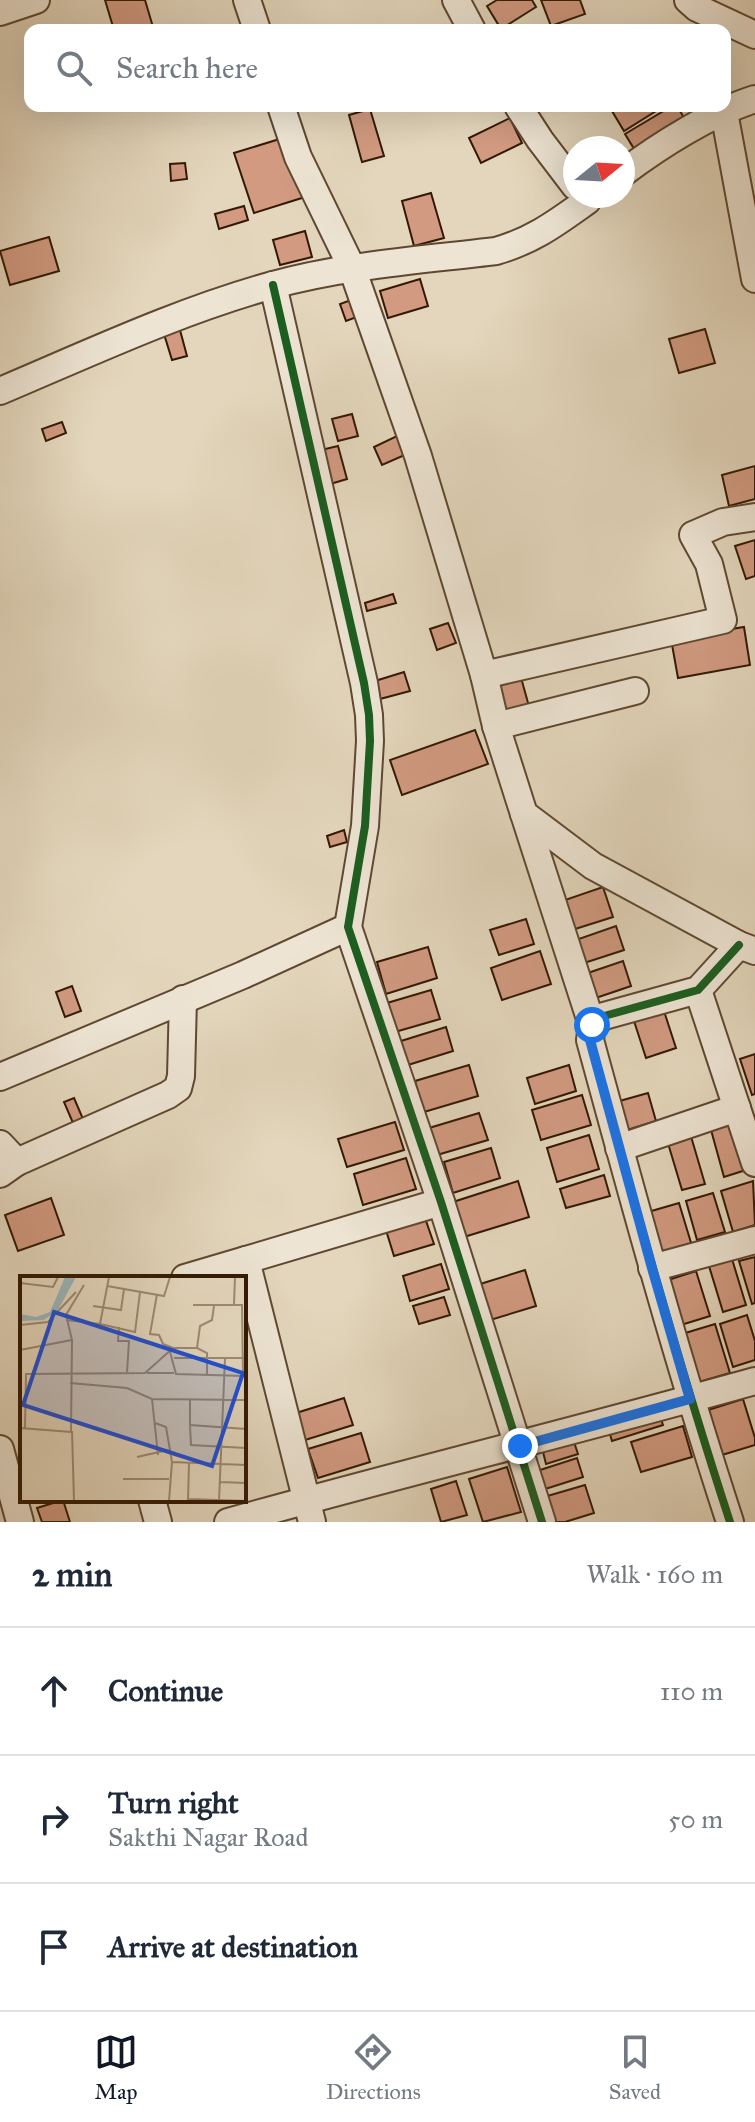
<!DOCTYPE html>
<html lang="en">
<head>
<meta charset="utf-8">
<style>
  :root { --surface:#fff; --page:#f6f6f7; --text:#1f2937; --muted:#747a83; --line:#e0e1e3; --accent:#111827 }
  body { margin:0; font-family:"IM FELL Great Primer",serif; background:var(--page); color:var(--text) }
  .compass { position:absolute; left:563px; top:136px; width:72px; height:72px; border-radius:50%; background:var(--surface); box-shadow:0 8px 32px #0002; rotate:72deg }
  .stop { position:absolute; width:24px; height:24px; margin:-18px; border:6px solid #1a73e8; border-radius:50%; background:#fff }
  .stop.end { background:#1a73e8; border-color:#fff; box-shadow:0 2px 8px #0008 }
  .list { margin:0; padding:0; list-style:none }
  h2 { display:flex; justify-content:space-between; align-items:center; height:104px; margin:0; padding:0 32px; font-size:34px }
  h2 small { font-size:26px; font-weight:400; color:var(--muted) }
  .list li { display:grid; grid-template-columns:52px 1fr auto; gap:24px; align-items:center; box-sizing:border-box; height:128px; padding:0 32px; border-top:2px solid var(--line) }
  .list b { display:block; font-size:30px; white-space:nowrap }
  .list p { margin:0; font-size:26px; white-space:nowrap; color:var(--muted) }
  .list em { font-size:26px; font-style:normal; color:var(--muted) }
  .icon { flex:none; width:44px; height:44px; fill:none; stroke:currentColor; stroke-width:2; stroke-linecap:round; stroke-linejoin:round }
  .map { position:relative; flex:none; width:755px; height:1522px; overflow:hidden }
  .search { position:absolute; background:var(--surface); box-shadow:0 8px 32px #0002; left:24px; right:24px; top:24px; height:88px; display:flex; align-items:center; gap:20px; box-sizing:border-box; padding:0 28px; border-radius:16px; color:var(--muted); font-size:30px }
  .sheet { height:488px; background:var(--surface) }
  nav { display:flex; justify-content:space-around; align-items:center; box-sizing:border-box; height:112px; border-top:2px solid var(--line); background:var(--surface); font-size:22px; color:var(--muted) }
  nav a { display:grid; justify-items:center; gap:4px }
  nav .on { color:var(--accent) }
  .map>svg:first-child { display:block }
  .building { fill:#d19a81; stroke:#331903; stroke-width:2 }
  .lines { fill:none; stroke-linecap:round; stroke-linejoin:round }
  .minor-casing { stroke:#5f4831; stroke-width:30 }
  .minor { stroke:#ede4d3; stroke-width:26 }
  .cycleway-casing { stroke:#ede4d3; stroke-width:13 }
  .cycleway { stroke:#1b5e20; stroke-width:8 }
  .route { stroke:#1a73e8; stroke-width:10 }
  .inset-road { fill:none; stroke:#9d8a72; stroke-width:2 }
  .view { fill:#1d4ed8; fill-opacity:0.15; stroke:#1d4ed8; stroke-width:4 }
  .inset-edge { fill:none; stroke:#331903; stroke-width:4 }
</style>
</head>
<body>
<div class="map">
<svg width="755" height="1522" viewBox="0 0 755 1522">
  <rect width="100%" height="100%" fill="#e3d6bc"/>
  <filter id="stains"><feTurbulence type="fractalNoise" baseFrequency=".0025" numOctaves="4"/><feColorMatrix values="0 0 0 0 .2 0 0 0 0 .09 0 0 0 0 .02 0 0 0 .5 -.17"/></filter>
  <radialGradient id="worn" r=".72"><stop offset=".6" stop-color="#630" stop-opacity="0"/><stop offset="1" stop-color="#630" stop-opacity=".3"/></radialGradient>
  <g class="building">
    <polygon points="105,0 145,0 153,27 144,30 114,30"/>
    <polygon points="497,0 532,0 536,7 501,29 487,6"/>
    <polygon points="541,0 580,0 585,14 551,26"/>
    <polygon points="609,106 664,106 624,131"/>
    <polygon points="672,106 677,106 686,121 636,152 625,134"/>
    <polygon points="370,109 384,156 362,162 349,115"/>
    <polygon points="510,118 522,143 481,163 469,138"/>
    <polygon points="286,137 305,197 254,213 234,153"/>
    <polygon points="185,163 187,179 171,181 170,164"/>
    <polygon points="431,193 444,238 414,246 402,201"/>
    <polygon points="244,206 248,220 219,229 215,214"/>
    <polygon points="305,231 312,257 280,265 273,240"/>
    <polygon points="49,237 59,271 10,285 0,251"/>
    <polygon points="420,279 428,306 388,318 380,291"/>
    <polygon points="359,297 365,314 346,321 340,304"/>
    <polygon points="705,329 715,363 679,373 669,339"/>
    <polygon points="180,330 187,356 172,360 164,334"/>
    <polygon points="352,414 358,436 338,441 332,419"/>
    <polygon points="62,422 66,433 46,441 42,429"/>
    <polygon points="399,435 407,454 382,465 374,447"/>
    <polygon points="338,446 347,479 327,485 317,451"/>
    <polygon points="755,466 755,499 729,506 722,475"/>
    <polygon points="755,540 755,576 746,579 735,546"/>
    <polygon points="393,594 396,603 367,611 365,603"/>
    <polygon points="448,623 456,643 437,650 430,629"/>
    <polygon points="744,627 750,665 678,678 671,639"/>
    <polygon points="404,672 410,691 380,699 375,681"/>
    <polygon points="520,674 530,710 504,717 494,681"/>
    <polygon points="475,730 488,764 402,795 390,760"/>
    <polygon points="344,830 347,842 330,847 327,836"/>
    <polygon points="603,887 613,917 572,930 562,901"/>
    <polygon points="526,919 534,944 499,955 490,930"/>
    <polygon points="616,926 624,950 578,965 570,942"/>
    <polygon points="428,947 437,978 386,994 377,962"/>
    <polygon points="540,951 551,984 502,1000 491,968"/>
    <polygon points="623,961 631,986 590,1000 582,975"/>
    <polygon points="72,986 81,1011 65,1017 56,992"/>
    <polygon points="431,990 440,1019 395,1032 387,1003"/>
    <polygon points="663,1008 676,1048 646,1058 633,1018"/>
    <polygon points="446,1027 453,1051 408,1065 401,1041"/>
    <polygon points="755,1054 755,1094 752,1095 740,1059"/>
    <polygon points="469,1065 478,1096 424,1112 415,1081"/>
    <polygon points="569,1065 576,1091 535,1104 527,1078"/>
    <polygon points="648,1093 656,1121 624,1131 616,1102"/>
    <polygon points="582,1095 591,1125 541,1140 532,1110"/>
    <polygon points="74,1098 83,1119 73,1123 64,1102"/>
    <polygon points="479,1113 488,1140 437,1155 429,1128"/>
    <polygon points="395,1122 404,1150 347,1167 338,1139"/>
    <polygon points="735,1123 749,1169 724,1177 711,1130"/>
    <polygon points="690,1133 705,1184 682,1190 667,1140"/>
    <polygon points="589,1135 599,1169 557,1182 547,1148"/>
    <polygon points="491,1148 500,1178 453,1193 444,1162"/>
    <polygon points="406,1158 416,1189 363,1205 354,1174"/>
    <polygon points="604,1175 610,1196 566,1208 560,1189"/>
    <polygon points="518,1181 529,1217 464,1237 453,1202"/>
    <polygon points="753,1181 755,1225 733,1232 721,1191"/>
    <polygon points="713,1193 725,1232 697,1240 686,1201"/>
    <polygon points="51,1198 64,1235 18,1251 5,1215"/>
    <polygon points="679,1203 692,1246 661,1255 648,1212"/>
    <polygon points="424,1215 434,1244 394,1256 385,1227"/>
    <polygon points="755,1257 755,1303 752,1304 739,1261"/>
    <polygon points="732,1259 746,1305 723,1312 709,1266"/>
    <polygon points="441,1264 449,1289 410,1301 403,1276"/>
    <polygon points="525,1270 536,1306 487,1321 477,1285"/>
    <polygon points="696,1271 710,1316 681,1325 668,1280"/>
    <polygon points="444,1297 450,1315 419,1324 413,1306"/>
    <polygon points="747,1315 755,1341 755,1360 733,1367 720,1324"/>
    <polygon points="715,1324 730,1373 696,1383 682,1334"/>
    <polygon points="344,1398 353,1425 302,1441 293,1414"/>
    <polygon points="743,1399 755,1438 755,1445 722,1455 708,1410"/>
    <polygon points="660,1416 663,1425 612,1441 609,1431"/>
    <polygon points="683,1426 692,1457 641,1472 631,1442"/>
    <polygon points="361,1433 370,1462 318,1478 308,1449"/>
    <polygon points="573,1439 578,1454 546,1464 542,1448"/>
    <polygon points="577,1458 583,1477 539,1491 534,1472"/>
    <polygon points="507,1467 521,1512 483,1522 469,1479"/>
    <polygon points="456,1481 467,1515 441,1522 431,1489"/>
    <polygon points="585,1485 594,1513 565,1522 551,1522 544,1497"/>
    <polygon points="63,1500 70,1522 42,1522 37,1508"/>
  </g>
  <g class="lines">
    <defs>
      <g id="minor">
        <polyline points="247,0 257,30"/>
        <polyline points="456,0 472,30"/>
        <polyline points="688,0 697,8 755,35"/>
        <polyline points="0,12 36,0"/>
        <polyline points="281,106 298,157 352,268 418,456 484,675 496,726 524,814 593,866 739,945 755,951"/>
        <polyline points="518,106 540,140 575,186"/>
        <polyline points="724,112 755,279"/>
        <path d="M623,173C660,145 711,113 755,99"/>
        <polyline points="273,285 364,683 369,715 370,741 365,826 348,927 441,1202 542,1522"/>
        <path d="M0,391C90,353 179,311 273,285C346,265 421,260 496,251C534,240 556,223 587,201"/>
        <polyline points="484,675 723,620 709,564 693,535 723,522 755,517"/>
        <polyline points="496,726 635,691"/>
        <polyline points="524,814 592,1025"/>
        <polyline points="698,990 755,1163"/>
        <polyline points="0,1077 243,975 348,927"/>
        <polyline points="0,1144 17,1162"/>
        <polyline points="619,1148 737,1108"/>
        <polyline points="0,1174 17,1162 168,1095 178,1088 181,1076 183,999"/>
        <polyline points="652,1268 755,1240"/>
        <polyline points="185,1278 246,1260"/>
        <polyline points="0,1449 20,1522"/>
        <polyline points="152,1500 158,1522"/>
        <path d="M228,1522C403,1473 580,1430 755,1381"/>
        <polyline points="312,1522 246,1260 441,1202"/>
        <path d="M730,1522C678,1363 634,1202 590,1040L592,1025L604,1016L698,990L739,945"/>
      </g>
    </defs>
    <use href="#minor" class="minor-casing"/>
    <use href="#minor" class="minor"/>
    <defs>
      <g id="cycleway">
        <polyline points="273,285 364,683 369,715 370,741 365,826 348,927 441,1202 542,1522"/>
        <path d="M730,1522C678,1363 634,1202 590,1040L592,1025L604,1016L698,990L739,945"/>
      </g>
    </defs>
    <use href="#cycleway" class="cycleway-casing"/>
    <use href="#cycleway" class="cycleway"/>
  </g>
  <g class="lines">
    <polyline class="route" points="520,1446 690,1399 652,1268 590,1040 592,1025"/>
  </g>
  <g transform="translate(20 1276)">
    <rect width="226" height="226" fill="#e3d6bc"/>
    <path d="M45,1H56L38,34L24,44L0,45V38L16,41L30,36Z" fill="#9bb6bc"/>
    <path class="inset-road" d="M0,7L33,11L38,1M87,10L144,20L150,1M137,18L130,58L139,59L143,68L153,72M214,28L215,1M173,29H222L223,100M73,30L101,34L104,13M46,44L80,48L89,1M80,48L115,56L120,16M0,49L28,46L56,16M99,51L98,65H109L107,96M177,72L187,77V99M0,74L52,64L46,39L64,9M150,76L156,98L225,100M154,82H225M127,97H154M50,107L107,112L132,123L226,124M132,123L138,179M170,123V149L226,153M135,147L146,151L152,186M170,149L171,169L226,172M0,152L51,156L52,64M5,152L6,98L125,97L153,72H177L180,50L192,44L194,30M52,155L54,225M117,181L148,174M103,203H149M200,206L226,207M169,223L226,225M168,224L169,187M149,225L152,186L226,189M199,225L205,82"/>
    <path class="view" d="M34,36L223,97L192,190L3,129Z"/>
    <rect width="226" height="226" class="inset-edge"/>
  </g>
  <rect width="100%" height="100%" filter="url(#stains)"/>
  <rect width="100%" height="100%" fill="url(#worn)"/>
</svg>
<svg class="compass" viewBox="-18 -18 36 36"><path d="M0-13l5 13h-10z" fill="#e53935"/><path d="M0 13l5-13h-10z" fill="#747a83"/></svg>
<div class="stop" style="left:592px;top:1025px"></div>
<div class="stop end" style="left:520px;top:1446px"></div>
<div class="search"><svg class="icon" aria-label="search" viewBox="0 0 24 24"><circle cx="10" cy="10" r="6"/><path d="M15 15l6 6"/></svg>Search here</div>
</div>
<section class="sheet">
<h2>2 min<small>Walk · 160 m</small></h2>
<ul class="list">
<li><svg class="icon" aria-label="ahead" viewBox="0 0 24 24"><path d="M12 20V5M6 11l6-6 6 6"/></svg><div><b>Continue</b></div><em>110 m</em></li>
<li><svg class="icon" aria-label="right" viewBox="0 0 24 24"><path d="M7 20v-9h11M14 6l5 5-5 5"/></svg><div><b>Turn right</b><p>Sakthi Nagar Road</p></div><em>50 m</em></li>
<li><svg class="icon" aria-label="arrive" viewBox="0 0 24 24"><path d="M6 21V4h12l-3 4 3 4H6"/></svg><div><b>Arrive at destination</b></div></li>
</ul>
</section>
<nav>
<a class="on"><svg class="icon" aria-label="map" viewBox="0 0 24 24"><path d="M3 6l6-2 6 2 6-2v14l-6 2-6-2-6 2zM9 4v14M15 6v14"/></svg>Map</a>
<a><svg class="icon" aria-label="directions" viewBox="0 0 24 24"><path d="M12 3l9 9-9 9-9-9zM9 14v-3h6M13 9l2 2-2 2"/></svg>Directions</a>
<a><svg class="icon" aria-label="saved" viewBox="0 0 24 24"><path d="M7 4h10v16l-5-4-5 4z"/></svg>Saved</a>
</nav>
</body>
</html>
